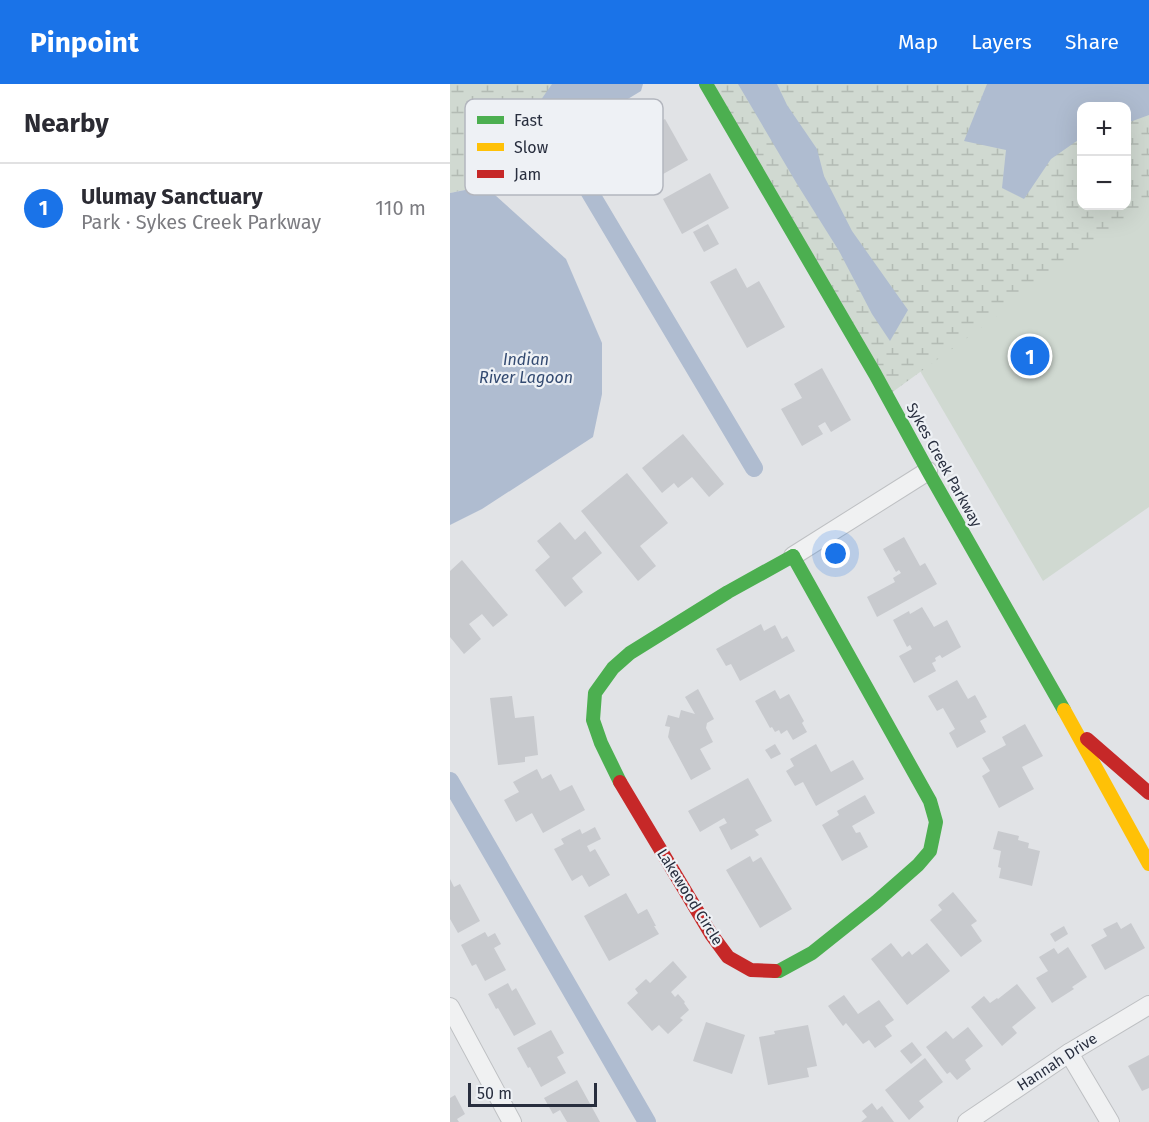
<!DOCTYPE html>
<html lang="en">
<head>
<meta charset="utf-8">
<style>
  :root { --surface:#fff; --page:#f7f7f7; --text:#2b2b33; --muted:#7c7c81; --line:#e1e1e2; --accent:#1a73e8 }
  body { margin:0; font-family:"Fira Sans",sans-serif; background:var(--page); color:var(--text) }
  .controls { position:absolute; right:18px; top:18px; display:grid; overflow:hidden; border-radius:12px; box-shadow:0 6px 24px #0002 }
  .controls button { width:54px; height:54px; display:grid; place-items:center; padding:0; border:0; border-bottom:2px solid var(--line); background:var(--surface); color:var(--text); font:30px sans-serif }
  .scale { position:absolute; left:18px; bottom:15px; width:129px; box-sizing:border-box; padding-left:6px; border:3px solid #282e3e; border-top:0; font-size:16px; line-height:21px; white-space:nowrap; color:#282e3e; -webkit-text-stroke:4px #eef1f5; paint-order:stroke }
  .you { position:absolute; left:386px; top:470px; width:21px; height:21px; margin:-15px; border:4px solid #fff; border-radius:50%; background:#1a73e8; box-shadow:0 0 0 9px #1a73e833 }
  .badge { display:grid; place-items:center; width:39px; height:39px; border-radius:50%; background:var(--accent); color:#fff; font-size:20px; font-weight:700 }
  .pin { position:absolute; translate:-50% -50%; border:3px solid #fff; box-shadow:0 2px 6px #0006 }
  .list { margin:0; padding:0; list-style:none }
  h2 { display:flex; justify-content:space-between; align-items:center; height:78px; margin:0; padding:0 24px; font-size:26px }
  h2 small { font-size:20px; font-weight:400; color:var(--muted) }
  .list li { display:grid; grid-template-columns:39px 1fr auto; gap:18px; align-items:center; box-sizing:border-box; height:90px; padding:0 24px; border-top:2px solid var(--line) }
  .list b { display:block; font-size:22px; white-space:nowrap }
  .list p { margin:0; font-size:20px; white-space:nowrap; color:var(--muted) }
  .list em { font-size:20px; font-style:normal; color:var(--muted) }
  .map { position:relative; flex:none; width:699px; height:1038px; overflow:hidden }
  header { display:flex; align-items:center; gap:36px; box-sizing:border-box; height:84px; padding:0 30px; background:var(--accent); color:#fff }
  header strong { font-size:28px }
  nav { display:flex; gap:33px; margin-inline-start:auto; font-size:21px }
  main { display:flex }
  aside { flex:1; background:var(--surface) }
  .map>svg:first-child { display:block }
  .green { fill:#d0d9d1; fill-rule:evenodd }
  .wetland { fill:url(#wetland-marsh); fill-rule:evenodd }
  .water { fill:#afbcd0 }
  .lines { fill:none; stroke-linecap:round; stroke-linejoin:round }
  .canal { stroke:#afbcd0; stroke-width:18 }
  .building { fill:#c8cace }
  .street-casing { stroke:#bec0c3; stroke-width:20 }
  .street { stroke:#f0f1f2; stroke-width:18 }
  .fast { stroke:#4caf50; stroke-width:14 }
  .slow { stroke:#ffc107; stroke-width:14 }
  .jam { stroke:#c62828; stroke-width:14 }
  .labels { text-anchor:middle; stroke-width:4.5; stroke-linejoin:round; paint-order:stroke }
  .street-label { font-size:15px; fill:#282e3e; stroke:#eef1f5 }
  .water-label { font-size:16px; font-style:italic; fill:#334a71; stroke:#eef1f5 }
  .key { fill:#eef1f5; stroke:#b3b6be; stroke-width:1.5 }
  .key-label { font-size:16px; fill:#282e3e }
</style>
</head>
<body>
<header>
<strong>Pinpoint</strong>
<nav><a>Map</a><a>Layers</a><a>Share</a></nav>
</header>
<main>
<aside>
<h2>Nearby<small></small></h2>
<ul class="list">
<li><span class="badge">1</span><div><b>Ulumay Sanctuary</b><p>Park · Sykes Creek Parkway</p></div><em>110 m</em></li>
</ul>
</aside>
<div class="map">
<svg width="699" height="1038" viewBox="0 0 699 1038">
  <defs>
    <pattern id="wetland-marsh" width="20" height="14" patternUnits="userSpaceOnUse" patternTransform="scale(1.5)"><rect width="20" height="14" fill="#d0d9d1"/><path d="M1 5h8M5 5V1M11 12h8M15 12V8" fill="none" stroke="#b3bbb4"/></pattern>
  </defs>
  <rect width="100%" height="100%" fill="#e1e3e6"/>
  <path class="green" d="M302,0H699V423L593,497ZM632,22H676V122H632Z"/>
  <g class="wetland">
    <polygon points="0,0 128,0 35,102 0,109"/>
    <path d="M256,0H699V122L437,312ZM632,22H676V122H632Z"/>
  </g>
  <g class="water">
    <polygon points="102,0 193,0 191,7 143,36 131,65 67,84 54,69"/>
    <polygon points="288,0 327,0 337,21 367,65 374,92 402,147 458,226 440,257 422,230 389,167 347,100"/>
    <polygon points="537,0 699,0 699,31 677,39 676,22 632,22 631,54 601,75 574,115 552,104 556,66 514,57"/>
    <polygon points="35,102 116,175 152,259 152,310 143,353 32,425 0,441 0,109"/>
  </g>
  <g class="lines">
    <g class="canal">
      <polyline points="35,102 81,53 117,70 304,384"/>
      <polyline points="0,697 197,1038"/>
    </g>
  </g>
  <g class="building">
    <polygon points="215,35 238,76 206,94 183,53"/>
    <polygon points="260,89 279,124 232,150 213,115"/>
    <polygon points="258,140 269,160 254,168 243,148"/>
    <polygon points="286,184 297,204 309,197 335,243 297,264 260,198"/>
    <polygon points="372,284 401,336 381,348 375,338 368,342 373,350 352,362 331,325 352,314 344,300"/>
    <polygon points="233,350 274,400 259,413 242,393 228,404 224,399 212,409 192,384"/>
    <polygon points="177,389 218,439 190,462 206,482 188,497 131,427"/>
    <polygon points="110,438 125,456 135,447 152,469 122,494 133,508 115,523 85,486 100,473 87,457"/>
    <polygon points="454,453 470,482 475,479 487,500 427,533 417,513 445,498 443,494 451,489 449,486 446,488 433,465"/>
    <polygon points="12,476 58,531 43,543 32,530 19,540 31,555 14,570 0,553 0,487"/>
    <polygon points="472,523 484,543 497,536 511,563 492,574 490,571 485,574 486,577 482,579 486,587 464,599 449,572 462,565 460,561 457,563 443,536 459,527 460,530"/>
    <polygon points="311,540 314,547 325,541 332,555 337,552 345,567 290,597 281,580 276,582 266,565"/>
    <polygon points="507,596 518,615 525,611 537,633 530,637 536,648 507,664 499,649 505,645 493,624 487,627 478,612"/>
    <polygon points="248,605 264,635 257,639 256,644 263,658 250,665 261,685 241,696 218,653 220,643 215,642 218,631 229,634 231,626 245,630 235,613"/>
    <polygon points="325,606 330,615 339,610 354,637 352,639 357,648 343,656 337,646 331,650 329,646 325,648 322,643 320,644 305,617"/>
    <polygon points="62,612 65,634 84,632 88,671 75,673 75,678 48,681 40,614"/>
    <polygon points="575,640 593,672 572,683 584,705 549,724 532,692 540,687 532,674 556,661 552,653"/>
    <polygon points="325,660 331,670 321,675 315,666"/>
    <polygon points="366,660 381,688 403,676 414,695 366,722 353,698 345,702 336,687 344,682 340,675"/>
    <polygon points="87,685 92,695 101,690 110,707 122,701 135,726 93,749 82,729 66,738 54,716 69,708 63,698"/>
    <polygon points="298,694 322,737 305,746 309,751 281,766 269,743 277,739 274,734 250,748 238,727"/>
    <polygon points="415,711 425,729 402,742 406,749 410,748 418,763 392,777 372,741 389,731 387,727"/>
    <polygon points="145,743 151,755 137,762 140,768 145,765 160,791 139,803 132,791 122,797 104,765 114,760 111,755 130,745 132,750"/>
    <polygon points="548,747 569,752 568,756 579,759 578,764 590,767 582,802 549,794 551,784 548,783 551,767 543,765"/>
    <polygon points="300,772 303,778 311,773 342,825 310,844 276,786"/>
    <polygon points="0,795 4,803 10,800 30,837 8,849 0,835"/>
    <polygon points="503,808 527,837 521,841 532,857 511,873 480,836 492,826 488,821"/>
    <polygon points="176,809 188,830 197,825 206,842 204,842 209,850 159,877 134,832"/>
    <polygon points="667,838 671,845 681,839 695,864 655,886 641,861 657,852 653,845"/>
    <polygon points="614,842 618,850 605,858 600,850"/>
    <polygon points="35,848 38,853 45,849 51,860 44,864 56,886 35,897 26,880 22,882 11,861"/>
    <polygon points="441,859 452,873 459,867 462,871 477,859 500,887 457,921 421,875"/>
    <polygon points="618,863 637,893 622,903 624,905 602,919 586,894 598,887 589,873 604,864 608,870"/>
    <polygon points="223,877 237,893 221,908 225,913 228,910 235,918 234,919 239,926 230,934 233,936 218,950 209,941 202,947 177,919 188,909 185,905 196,895 200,899"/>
    <polygon points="58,899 62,907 66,904 86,940 64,952 48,924 46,925 38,910"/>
    <polygon points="567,900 586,924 562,943 567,949 552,962 521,923 534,912 540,919 547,914 548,915"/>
    <polygon points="394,911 408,930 429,916 444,936 435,942 442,952 425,964 419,956 413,960 396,939 393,942 378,922"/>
    <polygon points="256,938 295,951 282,990 243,977"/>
    <polygon points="358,941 367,982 357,984 359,993 318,1001 309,953 325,950 324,947"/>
    <polygon points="518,943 533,962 515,976 521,985 507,996 500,988 497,990 476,963 496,947 503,955"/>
    <polygon points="101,946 114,969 107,973 116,989 91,1003 80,983 78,984 67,964"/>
    <polygon points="462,958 472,971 461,980 450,967"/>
    <polygon points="699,971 699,1004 692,1007 678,982"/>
    <polygon points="475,974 493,998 469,1017 474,1023 459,1036 435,1006"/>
    <polygon points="127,996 150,1038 117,1038 110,1026 103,1030 94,1014"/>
    <polygon points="5,1011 15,1030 7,1035 9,1038 0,1038 0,1014"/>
    <polygon points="422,1019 427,1026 432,1022 444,1038 411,1038 417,1033 412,1027"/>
  </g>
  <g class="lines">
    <defs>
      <g id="street">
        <polyline points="343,472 478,387"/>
        <polyline points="0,923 62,1038"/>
        <polyline points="619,969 660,1038"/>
        <polyline points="517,1038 619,969 699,921"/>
      </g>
    </defs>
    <use href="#street" class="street-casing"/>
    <use href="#street" class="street"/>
    <g class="fast">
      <polyline points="256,0 425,290 478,387 614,626"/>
      <polyline points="170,698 151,659 143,636 145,609 163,584 180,569 278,508 343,472"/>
      <polyline points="325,887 329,887 362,869 426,818 468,781 480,767 486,738 480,717 343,472"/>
    </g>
    <polyline class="slow" points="614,626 699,780"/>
    <g class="jam">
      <polyline points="637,655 699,709"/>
      <polyline points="170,698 261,850 278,873 301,886 325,887"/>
    </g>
  </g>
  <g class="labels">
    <g class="street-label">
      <text transform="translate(494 381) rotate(61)" y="5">Sykes Creek Parkway</text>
      <text transform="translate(240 813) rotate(58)" y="5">Lakewood Circle</text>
      <text transform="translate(607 978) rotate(-33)" y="5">Hannah Drive</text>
    </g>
    <g class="water-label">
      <text x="76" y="281">Indian<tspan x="76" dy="18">River Lagoon</tspan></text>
    </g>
  </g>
  <rect x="15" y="15" width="198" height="96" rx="9" class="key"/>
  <rect x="27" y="32" width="27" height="8" fill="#4caf50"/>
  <rect x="27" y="59" width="27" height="8" fill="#ffc107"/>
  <rect x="27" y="86" width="27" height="8" fill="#c62828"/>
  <g class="key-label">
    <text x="64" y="42">Fast</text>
    <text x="64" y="69">Slow</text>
    <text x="64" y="96">Jam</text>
  </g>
</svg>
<div class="controls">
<button>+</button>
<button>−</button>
</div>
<div class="scale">50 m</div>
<div class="you"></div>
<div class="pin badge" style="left:580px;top:272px">1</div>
</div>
</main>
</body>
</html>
